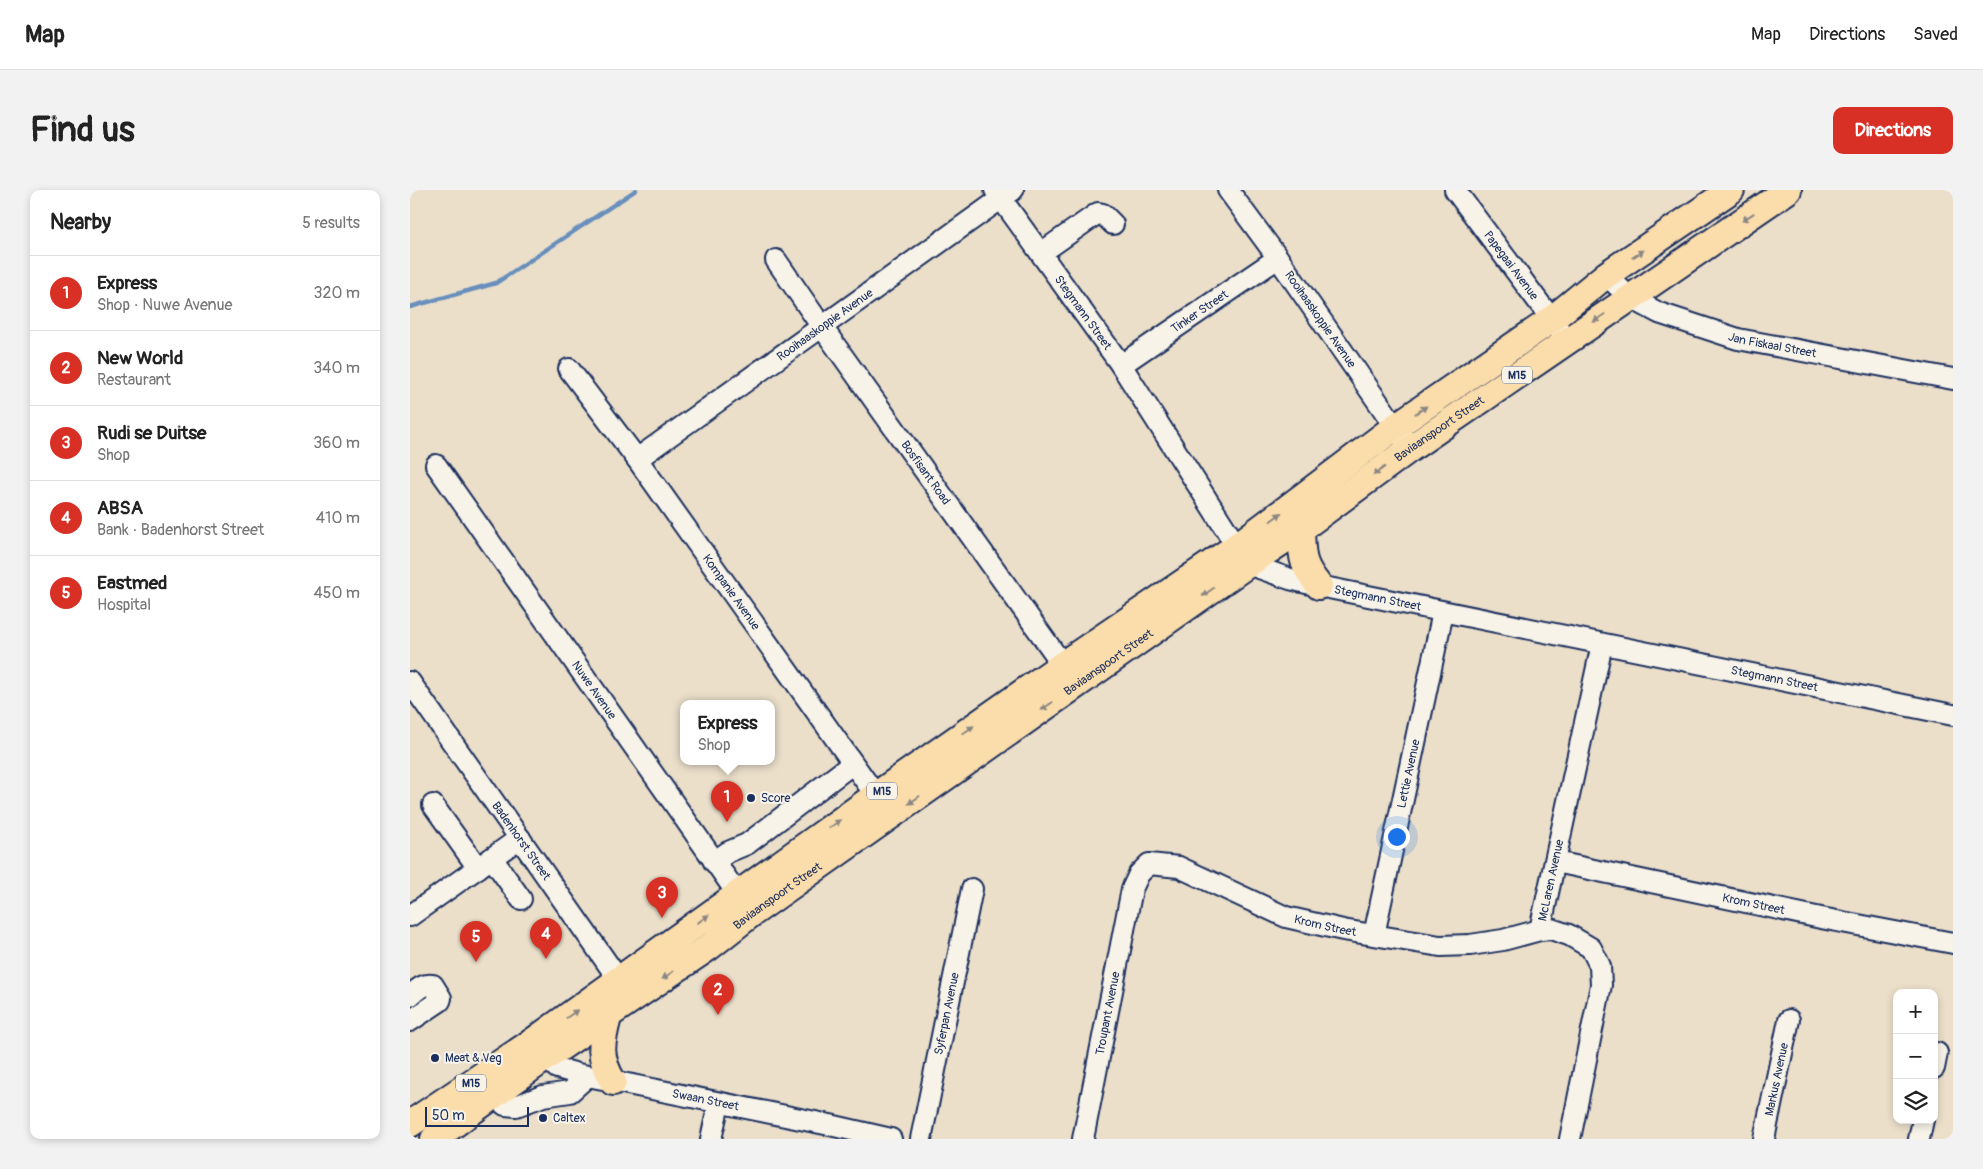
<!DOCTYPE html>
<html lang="en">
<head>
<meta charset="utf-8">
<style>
  :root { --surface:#fff; --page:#f2f2f2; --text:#222; --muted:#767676; --line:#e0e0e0; --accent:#d93025 }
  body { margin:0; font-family:Pangolin,sans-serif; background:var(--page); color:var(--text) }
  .controls { position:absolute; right:15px; bottom:15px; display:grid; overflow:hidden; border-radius:10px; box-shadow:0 2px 8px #0003 }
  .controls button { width:45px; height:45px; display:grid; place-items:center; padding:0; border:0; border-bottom:1px solid var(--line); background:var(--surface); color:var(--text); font:25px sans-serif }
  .scale { position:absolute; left:15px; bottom:12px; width:104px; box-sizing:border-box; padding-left:5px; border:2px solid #1b2f5e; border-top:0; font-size:14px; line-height:18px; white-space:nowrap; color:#1b2f5e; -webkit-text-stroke:4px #f7f3e8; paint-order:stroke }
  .you { position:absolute; left:986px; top:646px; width:18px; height:18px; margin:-12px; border:4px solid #fff; border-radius:50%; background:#1a73e8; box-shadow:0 0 0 8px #1a73e833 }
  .badge { display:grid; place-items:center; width:32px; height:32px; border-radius:50%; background:var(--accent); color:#fff; font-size:16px; font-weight:700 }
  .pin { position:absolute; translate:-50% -41px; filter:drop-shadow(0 1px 2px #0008) }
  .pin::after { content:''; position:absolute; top:26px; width:18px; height:15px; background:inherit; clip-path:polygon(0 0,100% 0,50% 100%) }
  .popup { position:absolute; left:270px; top:510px; width:95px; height:65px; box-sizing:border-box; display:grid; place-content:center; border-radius:10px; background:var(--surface); filter:drop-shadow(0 1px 4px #0005); font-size:16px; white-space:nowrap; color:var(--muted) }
  .popup b { font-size:19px; color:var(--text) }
  .popup::after { content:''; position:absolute; left:50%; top:100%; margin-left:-10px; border:10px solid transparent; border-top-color:var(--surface) }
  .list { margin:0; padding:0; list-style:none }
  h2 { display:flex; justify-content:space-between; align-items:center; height:65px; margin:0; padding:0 20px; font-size:21px }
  h2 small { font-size:16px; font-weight:400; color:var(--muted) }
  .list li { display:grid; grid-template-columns:32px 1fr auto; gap:15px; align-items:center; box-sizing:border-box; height:75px; padding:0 20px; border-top:1px solid var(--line) }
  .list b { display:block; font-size:19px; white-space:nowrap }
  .list p { margin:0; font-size:16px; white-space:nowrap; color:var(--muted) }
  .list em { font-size:16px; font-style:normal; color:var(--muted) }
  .icon { flex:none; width:28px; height:28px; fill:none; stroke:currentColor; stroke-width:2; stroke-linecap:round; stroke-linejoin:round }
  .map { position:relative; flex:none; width:1543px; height:949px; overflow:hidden; border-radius:10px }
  header { display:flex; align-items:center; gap:30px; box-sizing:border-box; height:70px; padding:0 25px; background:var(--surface); border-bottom:1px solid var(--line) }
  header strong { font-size:24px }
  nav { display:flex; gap:28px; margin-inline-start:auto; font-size:18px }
  .intro { display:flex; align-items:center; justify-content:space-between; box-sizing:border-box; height:120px; padding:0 30px }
  h1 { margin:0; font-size:35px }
  .button { padding:12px 22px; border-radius:10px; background:var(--accent); color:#fff; font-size:18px; font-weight:700 }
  main { display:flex; gap:30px; padding:0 30px }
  aside { flex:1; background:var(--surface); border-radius:10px; box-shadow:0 2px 8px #0003 }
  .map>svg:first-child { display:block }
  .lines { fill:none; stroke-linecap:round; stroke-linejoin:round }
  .stream { stroke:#688fbc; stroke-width:4.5 }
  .minor-casing { stroke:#1b2f5e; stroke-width:24 }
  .major-casing { stroke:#1b2f5e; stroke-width:30 }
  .minor { stroke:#f7f3e8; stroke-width:20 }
  .major { stroke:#fbddab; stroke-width:26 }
  .oneway { fill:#8b8684 }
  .poi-dot { fill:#1b2f5e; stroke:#f7f3e8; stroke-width:2 }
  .labels { text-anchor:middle; stroke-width:4; stroke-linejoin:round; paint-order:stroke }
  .shield { fill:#f7f3e8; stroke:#5d6a87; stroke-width:1 }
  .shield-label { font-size:11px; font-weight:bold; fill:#1b2f5e }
  .street-label { font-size:12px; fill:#1b2f5e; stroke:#f7f3e8 }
  .poi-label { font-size:12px; fill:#1b2f5e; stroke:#f7f3e8; text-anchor:start }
</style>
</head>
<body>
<header>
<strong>Map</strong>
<nav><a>Map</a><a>Directions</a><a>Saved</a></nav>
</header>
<div class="intro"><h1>Find us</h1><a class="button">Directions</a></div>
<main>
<aside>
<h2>Nearby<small>5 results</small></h2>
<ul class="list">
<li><span class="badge">1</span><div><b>Express</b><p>Shop · Nuwe Avenue</p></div><em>320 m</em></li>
<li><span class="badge">2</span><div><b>New World</b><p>Restaurant</p></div><em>340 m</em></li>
<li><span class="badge">3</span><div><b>Rudi se Duitse</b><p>Shop</p></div><em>360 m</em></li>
<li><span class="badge">4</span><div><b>ABSA</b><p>Bank · Badenhorst Street</p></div><em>410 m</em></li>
<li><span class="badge">5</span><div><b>Eastmed</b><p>Hospital</p></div><em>450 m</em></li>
</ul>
</aside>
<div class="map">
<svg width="1543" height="949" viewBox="0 0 1543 949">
  <rect width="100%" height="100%" fill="#ebdfca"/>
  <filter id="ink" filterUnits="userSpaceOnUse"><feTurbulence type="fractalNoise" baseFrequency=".02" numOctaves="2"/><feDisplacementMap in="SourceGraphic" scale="10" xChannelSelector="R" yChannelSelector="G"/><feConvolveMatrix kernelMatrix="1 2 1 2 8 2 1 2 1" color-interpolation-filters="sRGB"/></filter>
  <g filter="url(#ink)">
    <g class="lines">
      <polyline class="stream" points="0,117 86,93 226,0"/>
      <defs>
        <g id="minor">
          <path id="s1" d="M585,0L711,175L838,374L880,389L909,396L1543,525"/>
          <path id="s2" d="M818,0L868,68L993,248"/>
          <path id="s3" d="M1045,0L1157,150"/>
          <polyline points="631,63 688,23 693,24 703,34"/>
          <path id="s4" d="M366,70L412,137L660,485"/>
          <path id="s5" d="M1196,85L1219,107L1249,123L1328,149L1543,189"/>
          <path id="s6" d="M711,175L868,68"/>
          <path id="s7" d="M159,179L227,269L474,617"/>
          <path id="s8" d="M227,269L603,0"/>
          <path id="s9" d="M26,275L336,716"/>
          <path id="s10" d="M0,492L209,790L219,800"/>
          <polyline points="23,615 68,678"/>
          <polyline points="82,668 111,709"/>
          <polyline points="304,672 318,662 337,654 442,574"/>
          <path id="s11" d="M1146,672L1411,728L1543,753"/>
          <polyline points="0,726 110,648"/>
          <path id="s12" d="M1130,740L1192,454"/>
          <path id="s13" d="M964,745L1033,422"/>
          <path d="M0,806C7,800 13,793 23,795L31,808L30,811L0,831"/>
          <path id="s14" d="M126,858L147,878L168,884L420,935L481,949"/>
          <polyline points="1524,878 1527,863"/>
          <polyline points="85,906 95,915 106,916 133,906 160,902 178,886"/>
          <polyline points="301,949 309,913"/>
          <path id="s15" d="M511,949L562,699"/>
          <path id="s16" d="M673,949L722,699L729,684L739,674L769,677L876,727L933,740L1030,756L1060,755L1093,750L1130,740L1141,739L1159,745L1181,758L1190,776L1191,795L1160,949"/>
          <path id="s17" d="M1354,949L1379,830"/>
          <polyline points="1509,949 1513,930"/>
        </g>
        <g id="major">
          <path d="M891,339C892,366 891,374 909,396"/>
          <path d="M198,827C191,854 188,867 203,892"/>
          <polyline points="0,934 122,852 465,606 652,475 827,356 985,237 1141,130 1196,85 1321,0"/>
          <path id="s18" d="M24,949L135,868L299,757L341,724L838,374L891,339L1001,258L1378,0"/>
        </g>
      </defs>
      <use href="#minor" class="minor-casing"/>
      <use href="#major" class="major-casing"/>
      <use href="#minor" class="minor"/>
      <use href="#major" class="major"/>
    </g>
    <defs><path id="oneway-solid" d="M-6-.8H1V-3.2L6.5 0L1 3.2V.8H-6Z" transform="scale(1.25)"/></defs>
    <g class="oneway">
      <use href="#oneway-solid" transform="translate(1338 27) rotate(146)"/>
      <use href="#oneway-solid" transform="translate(1228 64) rotate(-34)"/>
      <use href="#oneway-solid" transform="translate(1189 128) rotate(145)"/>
      <use href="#oneway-solid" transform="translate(1011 220) rotate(-34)"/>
      <use href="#oneway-solid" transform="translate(969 281) rotate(144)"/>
      <use href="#oneway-solid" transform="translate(866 327) rotate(-37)"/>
      <use href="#oneway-solid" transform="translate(798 402) rotate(145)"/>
      <use href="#oneway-solid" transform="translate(637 516) rotate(145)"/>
      <use href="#oneway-solid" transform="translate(558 540) rotate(-35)"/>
      <use href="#oneway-solid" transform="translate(504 610) rotate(145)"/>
      <use href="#oneway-solid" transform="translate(425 634) rotate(-35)"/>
      <use href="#oneway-solid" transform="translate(293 729) rotate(-36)"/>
      <use href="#oneway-solid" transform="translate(258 785) rotate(145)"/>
      <use href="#oneway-solid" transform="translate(162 824) rotate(-35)"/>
    </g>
  </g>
  <g class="poi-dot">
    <circle cx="341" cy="608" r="5"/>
    <circle cx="25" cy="868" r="5"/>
    <circle cx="133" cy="928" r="5"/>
  </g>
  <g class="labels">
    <g class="shield">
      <rect x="1092" y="176.5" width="30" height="17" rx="4"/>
      <rect x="457" y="592.5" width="30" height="17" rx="4"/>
      <rect x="46" y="884.5" width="30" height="17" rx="4"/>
    </g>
    <g class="shield-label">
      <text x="1107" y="189">M15</text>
      <text x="472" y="605">M15</text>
      <text x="61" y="897">M15</text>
    </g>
    <g class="street-label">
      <text dy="4" stroke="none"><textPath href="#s3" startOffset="94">Papegaai Avenue</textPath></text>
      <text dy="4" stroke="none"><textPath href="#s6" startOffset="95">Tinker Street</textPath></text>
      <text dy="4" stroke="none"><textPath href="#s1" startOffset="151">Stegmann Street</textPath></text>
      <text dy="4" stroke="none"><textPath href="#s2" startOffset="159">Rooihaaskoppie Avenue</textPath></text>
      <text dy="4" stroke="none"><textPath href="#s8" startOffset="231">Rooihaaskoppie Avenue</textPath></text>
      <text dy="4" stroke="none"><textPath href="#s5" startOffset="184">Jan Fiskaal Street</textPath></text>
      <text dy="4" stroke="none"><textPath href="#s18" startOffset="1231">Baviaanspoort Street</textPath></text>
      <text dy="4" stroke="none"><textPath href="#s4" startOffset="260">Bosfisant Road</textPath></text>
      <text dy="4" stroke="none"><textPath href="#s7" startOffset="276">Kompanie Avenue</textPath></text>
      <text dy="4" stroke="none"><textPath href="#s1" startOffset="586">Stegmann Street</textPath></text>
      <text dy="4" stroke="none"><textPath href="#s18" startOffset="826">Baviaanspoort Street</textPath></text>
      <text dy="4" stroke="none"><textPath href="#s1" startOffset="991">Stegmann Street</textPath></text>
      <text dy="4" stroke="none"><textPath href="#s9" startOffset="275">Nuwe Avenue</textPath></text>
      <text dy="4" stroke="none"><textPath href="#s13" startOffset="165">Lettie Avenue</textPath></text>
      <text dy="4" stroke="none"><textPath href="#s10" startOffset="194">Badenhorst Street</textPath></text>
      <text dy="4" stroke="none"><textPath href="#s12" startOffset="51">McLaren Avenue</textPath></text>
      <text dy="4" stroke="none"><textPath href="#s18" startOffset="421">Baviaanspoort Street</textPath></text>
      <text dy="4" stroke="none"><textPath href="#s11" startOffset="202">Krom Street</textPath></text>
      <text dy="4" stroke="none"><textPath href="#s16" startOffset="474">Krom Street</textPath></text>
      <text dy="4" stroke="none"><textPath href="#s15" startOffset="128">Syferpan Avenue</textPath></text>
      <text dy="4" stroke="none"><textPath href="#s16" startOffset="128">Troupant Avenue</textPath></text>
      <text dy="4" stroke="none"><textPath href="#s17" startOffset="61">Markus Avenue</textPath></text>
      <text dy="4" stroke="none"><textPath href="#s14" startOffset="181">Swaan Street</textPath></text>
    </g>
    <g class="poi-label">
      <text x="351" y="612">Score</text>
      <text x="35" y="872">Meat &amp; Veg</text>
      <text x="143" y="932">Caltex</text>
    </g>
  </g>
</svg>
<div class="controls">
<button>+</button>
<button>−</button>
<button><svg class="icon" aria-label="layers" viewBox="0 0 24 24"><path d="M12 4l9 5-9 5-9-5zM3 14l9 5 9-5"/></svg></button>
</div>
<div class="scale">50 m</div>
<div class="you"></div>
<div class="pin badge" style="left:317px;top:632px">1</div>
<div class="popup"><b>Express</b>Shop</div>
<div class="pin badge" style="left:308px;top:825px">2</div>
<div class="pin badge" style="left:252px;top:728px">3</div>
<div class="pin badge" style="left:136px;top:769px">4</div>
<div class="pin badge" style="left:66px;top:772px">5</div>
</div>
</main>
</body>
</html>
